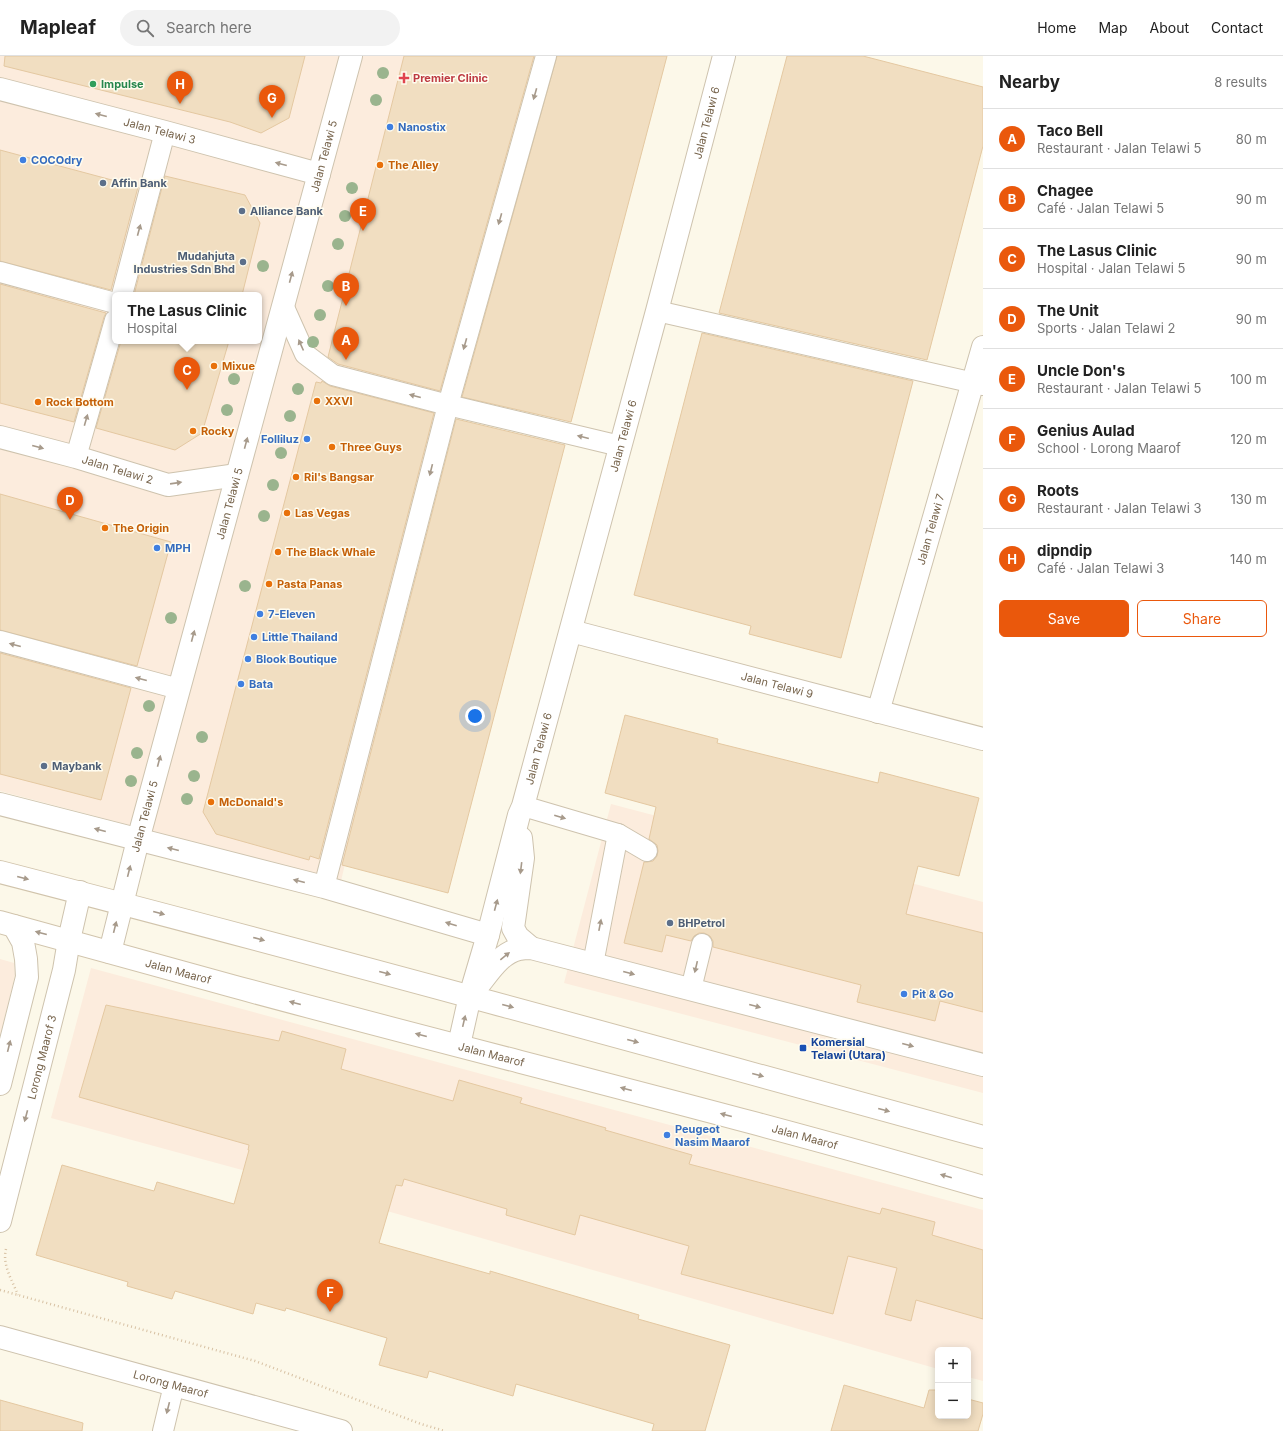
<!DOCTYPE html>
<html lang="en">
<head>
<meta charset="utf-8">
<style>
  :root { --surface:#fff; --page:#f2f2f2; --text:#222; --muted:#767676; --line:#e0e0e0; --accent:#ea580c }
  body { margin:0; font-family:Inter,sans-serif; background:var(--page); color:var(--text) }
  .controls { position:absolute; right:12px; bottom:12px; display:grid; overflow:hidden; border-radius:6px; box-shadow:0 2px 10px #0003 }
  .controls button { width:36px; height:36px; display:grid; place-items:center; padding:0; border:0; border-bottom:1px solid var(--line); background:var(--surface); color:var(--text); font:20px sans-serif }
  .you { position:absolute; left:475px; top:660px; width:14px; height:14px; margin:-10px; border:3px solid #fff; border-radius:50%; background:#1a73e8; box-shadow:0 0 0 6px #1a73e833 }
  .badge { display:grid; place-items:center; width:26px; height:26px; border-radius:50%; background:var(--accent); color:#fff; font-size:13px; font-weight:700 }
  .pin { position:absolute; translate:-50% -33px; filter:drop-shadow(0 1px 2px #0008) }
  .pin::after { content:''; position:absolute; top:21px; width:14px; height:12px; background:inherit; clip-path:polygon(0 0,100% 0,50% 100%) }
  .popup { position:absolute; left:112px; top:236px; width:150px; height:52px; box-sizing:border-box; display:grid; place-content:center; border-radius:6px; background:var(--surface); filter:drop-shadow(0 1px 3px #0005); font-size:13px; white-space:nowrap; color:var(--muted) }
  .popup b { font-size:15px; color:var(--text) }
  .popup::after { content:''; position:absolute; left:50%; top:100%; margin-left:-8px; border:8px solid transparent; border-top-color:var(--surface) }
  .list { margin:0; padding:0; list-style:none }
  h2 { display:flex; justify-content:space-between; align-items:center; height:52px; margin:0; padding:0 16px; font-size:17px }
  h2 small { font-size:13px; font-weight:400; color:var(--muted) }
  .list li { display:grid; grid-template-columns:26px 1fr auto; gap:12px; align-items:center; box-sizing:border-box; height:60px; padding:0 16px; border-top:1px solid var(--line) }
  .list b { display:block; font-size:15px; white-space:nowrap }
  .list p { margin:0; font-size:13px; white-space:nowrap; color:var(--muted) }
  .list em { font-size:13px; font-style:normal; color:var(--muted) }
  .actions { display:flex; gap:8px; padding:12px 16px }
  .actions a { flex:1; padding:9px 0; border:1px solid var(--accent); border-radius:6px; text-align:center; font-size:14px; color:var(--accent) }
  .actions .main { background:var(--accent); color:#fff }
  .icon { flex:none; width:22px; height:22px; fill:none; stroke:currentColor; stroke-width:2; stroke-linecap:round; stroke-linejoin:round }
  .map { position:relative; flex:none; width:983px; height:1375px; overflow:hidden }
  header { display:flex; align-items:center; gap:24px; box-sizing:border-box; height:56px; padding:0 20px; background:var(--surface); border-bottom:1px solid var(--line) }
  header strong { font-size:19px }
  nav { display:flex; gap:22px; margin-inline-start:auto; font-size:14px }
  .search { width:280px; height:36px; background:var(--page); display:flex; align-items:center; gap:10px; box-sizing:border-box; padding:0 14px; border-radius:22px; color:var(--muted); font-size:15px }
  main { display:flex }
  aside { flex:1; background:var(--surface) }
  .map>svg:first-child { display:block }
  .commercial { fill:#fcecdd; fill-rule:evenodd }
  .building { fill:#f1dec1; stroke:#e4c8a1 }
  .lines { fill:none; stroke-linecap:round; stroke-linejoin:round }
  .lane-casing { stroke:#cec3ae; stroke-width:22 }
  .street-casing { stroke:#cec3ae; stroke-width:24 }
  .secondary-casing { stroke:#d1c4ac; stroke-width:24 }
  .path { stroke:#d7c1a3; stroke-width:2.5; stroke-dasharray:1 3; stroke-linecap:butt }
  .lane { stroke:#fff; stroke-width:20 }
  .street { stroke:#fff; stroke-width:22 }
  .secondary { stroke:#fff; stroke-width:22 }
  .tree { fill:#9ab48e }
  .oneway { fill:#a79a8b }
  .health-dot { fill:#e0444e; stroke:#fffcef; stroke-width:1.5 }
  .leisure-dot { fill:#2e9e5b; stroke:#fffcef; stroke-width:1.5 }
  .shop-dot { fill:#3f7fe0; stroke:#fffcef; stroke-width:1.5 }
  .food-dot { fill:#e8710a; stroke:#fffcef; stroke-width:1.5 }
  .service-dot { fill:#5c6f8a; stroke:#fffcef; stroke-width:1.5 }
  .transit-dot { fill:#1a4fb4; stroke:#fffcef; stroke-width:1.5 }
  .labels { text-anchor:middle; stroke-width:3; stroke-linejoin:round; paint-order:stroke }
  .health-label { font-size:11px; font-weight:bold; fill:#be3a42; stroke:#fffcef; text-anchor:start }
  .leisure-label { font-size:11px; font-weight:bold; fill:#27864d; stroke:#fffcef; text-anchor:start }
  .street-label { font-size:11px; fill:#77644c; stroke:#fffcef }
  .shop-label { font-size:11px; font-weight:bold; fill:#366cbe; stroke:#fffcef; text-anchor:start }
  .food-label { font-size:11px; font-weight:bold; fill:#c56008; stroke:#fffcef; text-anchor:start }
  .service-label { font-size:11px; font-weight:bold; fill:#4e5e75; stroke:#fffcef; text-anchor:start }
  .transit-label { font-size:11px; font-weight:bold; fill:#164399; stroke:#fffcef; text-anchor:start }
</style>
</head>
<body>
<header>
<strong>Mapleaf</strong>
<div class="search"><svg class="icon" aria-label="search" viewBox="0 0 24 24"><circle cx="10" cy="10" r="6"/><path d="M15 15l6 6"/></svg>Search here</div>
<nav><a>Home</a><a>Map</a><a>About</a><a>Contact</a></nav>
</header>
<main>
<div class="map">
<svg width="983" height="1375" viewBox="0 0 983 1375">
  <rect width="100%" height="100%" fill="#fcf8e9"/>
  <g class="commercial">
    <path d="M0,0H536L341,825L0,735ZM115,239H259V285H115Z"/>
    <polygon points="611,748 983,846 983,1037 564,927"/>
    <polygon points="0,903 14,907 15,919 0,980"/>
    <polygon points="91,912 983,1154 983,1325 968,1321 968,1294 938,1294 938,1313 279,1124 51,1062"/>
  </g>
  <g class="building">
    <polygon points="5,0 305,0 289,62 261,77 230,66 4,10"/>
    <polygon points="404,0 534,0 440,335 338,308 328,301"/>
    <polygon points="557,0 667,0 571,366 462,341"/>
    <polygon points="787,0 863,0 983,31 983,90 927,304 719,257"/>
    <polygon points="0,94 138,131 111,234 0,205"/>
    <polygon points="165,120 245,139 260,167 242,239 134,239"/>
    <polygon points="0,228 106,257 104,261 74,366 0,347"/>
    <polygon points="702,277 913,325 841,602 749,578 751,570 634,539"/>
    <polygon points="121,285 229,285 202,377 175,394 96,372"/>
    <polygon points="322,325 330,330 434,357 319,803 310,800 309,804 216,778 203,756 316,326 321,327"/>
    <polygon points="456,363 565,389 448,837 342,809"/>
    <polygon points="0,438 171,486 137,610 0,574"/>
    <polygon points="0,597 131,632 101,744 0,718"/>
    <polygon points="625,659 718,683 717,687 878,727 880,716 979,742 959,820 918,810 906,858 983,877 983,956 940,945 935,965 857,946 861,929 713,891 713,885 710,880 704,877 699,877 694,880 691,885 666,879 662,896 624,887 644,806 647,806 653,805 657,800 658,795 657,789 649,783 656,751 605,737"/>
    <polygon points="106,949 279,985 282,975 346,993 341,1013 453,1045 459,1024 522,1042 520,1047 606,1072 605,1074 692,1099 689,1108 880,1158 882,1152 935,1166 932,1179 983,1194 983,1263 916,1244 911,1265 885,1258 897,1212 848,1200 833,1258 681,1218 689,1190 580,1159 575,1179 506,1159 507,1153 404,1123 402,1130 396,1129 379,1187 490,1218 490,1215 544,1231 639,1259 638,1263 730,1289 705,1375 652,1375 654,1368 516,1328 513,1340 429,1315 427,1322 379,1309 387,1282 286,1252 285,1255 256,1247 253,1258 175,1235 172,1243 127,1230 128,1226 36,1199 62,1109 154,1135 157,1126 234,1148 249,1094 248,1094 249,1089 79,1041"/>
    <polygon points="844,1329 924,1352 929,1334 938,1334 938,1360 968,1360 968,1343 983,1347 983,1358 978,1375 831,1375"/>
    <polygon points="0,1344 83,1367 82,1375 0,1375"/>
  </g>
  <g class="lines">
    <defs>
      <g id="lane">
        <polyline points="0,216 115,247"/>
        <polyline points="122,239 165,76"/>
        <polyline points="283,249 305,298 333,319 448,349 620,390"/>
        <polyline points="657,255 983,329"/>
        <polyline points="76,401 115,264"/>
        <polyline points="0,585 179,633"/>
        <polyline points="523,750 618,778 647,795"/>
        <polyline points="324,831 448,349 546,0"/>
        <polyline points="593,908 618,778"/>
        <polyline points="691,933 702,888"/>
        <polyline points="163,1375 174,1329"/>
      </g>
      <g id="street">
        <path id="s1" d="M0,33L165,76L319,118"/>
        <path id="s2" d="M0,381L76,401L168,429L237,419"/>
        <path id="s3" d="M571,575L983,683"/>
        <path id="s4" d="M878,656L983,291"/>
        <polyline points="0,748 324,831 488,879"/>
        <polyline points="521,782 523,802 513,872 518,881 531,892"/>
        <path id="s5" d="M110,896L138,784L351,0"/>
        <path d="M477,931C488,918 500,897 519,893C523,892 527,892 531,892L983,1009"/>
        <path id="s6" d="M459,989L470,940L488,879L519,759L523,750L657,255L724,0"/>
        <polyline points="0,1028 27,921 26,903 23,886 14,870"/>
        <path id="s7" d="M0,1165L64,914L69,884L80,836"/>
        <path id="s8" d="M0,1281L341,1375"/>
      </g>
      <g id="secondary">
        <path d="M0,816C329,901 656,991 983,1081"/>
        <path id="s9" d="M0,866C77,887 154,909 232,930C482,998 734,1058 983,1131"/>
      </g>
    </defs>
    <use href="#lane" class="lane-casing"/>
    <use href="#street" class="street-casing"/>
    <use href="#secondary" class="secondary-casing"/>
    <g class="path">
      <path d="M6,1193C2,1209 12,1224 18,1239"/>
      <polyline points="0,1234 255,1305 421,1368 445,1375"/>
    </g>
    <use href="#lane" class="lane"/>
    <use href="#street" class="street"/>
    <use href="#secondary" class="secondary"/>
  </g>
  <g class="tree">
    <circle cx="383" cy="17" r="6"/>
    <circle cx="376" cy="44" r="6"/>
    <circle cx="352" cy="132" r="6"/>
    <circle cx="345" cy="160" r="6"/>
    <circle cx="338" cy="188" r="6"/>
    <circle cx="263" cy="210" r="6"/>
    <circle cx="328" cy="230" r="6"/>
    <circle cx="320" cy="259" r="6"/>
    <circle cx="313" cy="286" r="6"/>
    <circle cx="234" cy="323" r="6"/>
    <circle cx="298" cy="333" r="6"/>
    <circle cx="227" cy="354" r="6"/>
    <circle cx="290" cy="360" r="6"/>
    <circle cx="281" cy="397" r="6"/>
    <circle cx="273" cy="429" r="6"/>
    <circle cx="264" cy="460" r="6"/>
    <circle cx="245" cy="530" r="6"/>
    <circle cx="171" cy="562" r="6"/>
    <circle cx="149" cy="650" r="6"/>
    <circle cx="202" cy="681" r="6"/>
    <circle cx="137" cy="697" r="6"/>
    <circle cx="194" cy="720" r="6"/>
    <circle cx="131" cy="725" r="6"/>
    <circle cx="187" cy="743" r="6"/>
  </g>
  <defs><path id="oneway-solid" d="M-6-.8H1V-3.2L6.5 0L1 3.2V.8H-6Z"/></defs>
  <g class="oneway">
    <use href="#oneway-solid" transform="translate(535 38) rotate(106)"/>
    <use href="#oneway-solid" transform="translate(101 59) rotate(-165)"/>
    <use href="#oneway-solid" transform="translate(281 108) rotate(-165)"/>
    <use href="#oneway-solid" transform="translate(500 163) rotate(106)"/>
    <use href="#oneway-solid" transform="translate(139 174) rotate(-75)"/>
    <use href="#oneway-solid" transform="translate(291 221) rotate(-75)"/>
    <use href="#oneway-solid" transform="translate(465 288) rotate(106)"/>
    <use href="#oneway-solid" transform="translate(301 289) rotate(-114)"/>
    <use href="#oneway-solid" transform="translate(415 340) rotate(-165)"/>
    <use href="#oneway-solid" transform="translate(86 364) rotate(-74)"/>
    <use href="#oneway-solid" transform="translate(583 381) rotate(-166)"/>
    <use href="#oneway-solid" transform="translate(246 387) rotate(-75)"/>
    <use href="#oneway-solid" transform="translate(38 391) rotate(15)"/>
    <use href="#oneway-solid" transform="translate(431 414) rotate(104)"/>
    <use href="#oneway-solid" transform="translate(176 427) rotate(-8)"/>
    <use href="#oneway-solid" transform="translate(193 580) rotate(-75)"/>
    <use href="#oneway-solid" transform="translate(15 589) rotate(-165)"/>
    <use href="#oneway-solid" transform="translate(141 623) rotate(-165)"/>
    <use href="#oneway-solid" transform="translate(159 705) rotate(-75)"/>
    <use href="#oneway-solid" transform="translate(560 761) rotate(16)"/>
    <use href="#oneway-solid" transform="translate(100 774) rotate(-165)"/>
    <use href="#oneway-solid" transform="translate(173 793) rotate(-166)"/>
    <use href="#oneway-solid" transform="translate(521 812) rotate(97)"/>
    <use href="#oneway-solid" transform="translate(129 815) rotate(-76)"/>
    <use href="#oneway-solid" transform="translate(23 822) rotate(14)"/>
    <use href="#oneway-solid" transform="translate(299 825) rotate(-166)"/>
    <use href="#oneway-solid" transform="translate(496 849) rotate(-75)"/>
    <use href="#oneway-solid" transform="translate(159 857) rotate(15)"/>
    <use href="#oneway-solid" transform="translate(451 868) rotate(-163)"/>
    <use href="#oneway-solid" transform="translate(600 869) rotate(-79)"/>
    <use href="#oneway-solid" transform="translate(115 871) rotate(-76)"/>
    <use href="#oneway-solid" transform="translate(41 877) rotate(-165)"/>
    <use href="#oneway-solid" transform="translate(259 883) rotate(15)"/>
    <use href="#oneway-solid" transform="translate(505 900) rotate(-39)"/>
    <use href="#oneway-solid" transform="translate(696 911) rotate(103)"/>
    <use href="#oneway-solid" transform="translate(385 917) rotate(15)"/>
    <use href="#oneway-solid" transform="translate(629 917) rotate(15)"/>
    <use href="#oneway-solid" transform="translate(295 947) rotate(-165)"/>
    <use href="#oneway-solid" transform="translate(508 950) rotate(15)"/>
    <use href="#oneway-solid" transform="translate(755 950) rotate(15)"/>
    <use href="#oneway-solid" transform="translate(464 965) rotate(-77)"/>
    <use href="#oneway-solid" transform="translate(421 979) rotate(-165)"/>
    <use href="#oneway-solid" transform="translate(633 985) rotate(15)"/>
    <use href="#oneway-solid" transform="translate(908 989) rotate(15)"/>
    <use href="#oneway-solid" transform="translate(9 990) rotate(-76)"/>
    <use href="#oneway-solid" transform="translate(758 1019) rotate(15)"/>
    <use href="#oneway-solid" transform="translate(626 1033) rotate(-165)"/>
    <use href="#oneway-solid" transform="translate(884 1054) rotate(15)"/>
    <use href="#oneway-solid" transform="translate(726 1059) rotate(-165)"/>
    <use href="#oneway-solid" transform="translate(26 1060) rotate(105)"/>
    <use href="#oneway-solid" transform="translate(946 1120) rotate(-164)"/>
    <use href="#oneway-solid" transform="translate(168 1352) rotate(104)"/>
  </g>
  <path class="health-dot" d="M402 16h4v4h4v4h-4v4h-4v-4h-4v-4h4z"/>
  <circle class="leisure-dot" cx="93" cy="28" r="4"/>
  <g class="shop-dot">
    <circle cx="390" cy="71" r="4"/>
    <circle cx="23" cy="104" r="4"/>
    <circle cx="307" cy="383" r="4"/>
    <circle cx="157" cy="492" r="4"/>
    <circle cx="260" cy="558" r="4"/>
    <circle cx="254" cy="581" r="4"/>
    <circle cx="248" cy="603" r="4"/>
    <circle cx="241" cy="628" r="4"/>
    <circle cx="904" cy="938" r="4"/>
    <circle cx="667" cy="1079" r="4"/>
  </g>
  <g class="food-dot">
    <circle cx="380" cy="109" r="4"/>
    <circle cx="214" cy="310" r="4"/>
    <circle cx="317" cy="345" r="4"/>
    <circle cx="38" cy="346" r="4"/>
    <circle cx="193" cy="375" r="4"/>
    <circle cx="332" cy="391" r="4"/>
    <circle cx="296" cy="421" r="4"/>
    <circle cx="287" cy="457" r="4"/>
    <circle cx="105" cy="472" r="4"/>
    <circle cx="278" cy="496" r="4"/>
    <circle cx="269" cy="528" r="4"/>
    <circle cx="211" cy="746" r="4"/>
  </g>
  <g class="service-dot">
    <circle cx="103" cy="127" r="4"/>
    <circle cx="242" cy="155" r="4"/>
    <circle cx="243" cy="206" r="4"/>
    <circle cx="44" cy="710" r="4"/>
    <circle cx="670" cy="867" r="4"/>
  </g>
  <rect class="transit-dot" x="799" y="988" width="8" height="8" rx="2"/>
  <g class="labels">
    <g class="health-label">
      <text x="413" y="26">Premier Clinic</text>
    </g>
    <g class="leisure-label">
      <text x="101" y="32">Impulse</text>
    </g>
    <g class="street-label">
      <text dy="4" stroke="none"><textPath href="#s6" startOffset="955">Jalan Telawi 6</textPath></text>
      <text dy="4" stroke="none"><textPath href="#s1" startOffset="165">Jalan Telawi 3</textPath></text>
      <text dy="4" stroke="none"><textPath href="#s5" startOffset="824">Jalan Telawi 5</textPath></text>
      <text dy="4" stroke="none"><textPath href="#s6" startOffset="631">Jalan Telawi 6</textPath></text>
      <text dy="4" stroke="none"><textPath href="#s2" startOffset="122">Jalan Telawi 2</textPath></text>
      <text dy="4" stroke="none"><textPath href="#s5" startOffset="464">Jalan Telawi 5</textPath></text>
      <text dy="4" stroke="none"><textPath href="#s4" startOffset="190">Jalan Telawi 7</textPath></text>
      <text dy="4" stroke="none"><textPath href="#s3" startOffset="213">Jalan Telawi 9</textPath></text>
      <text dy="4" stroke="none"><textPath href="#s6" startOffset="307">Jalan Telawi 6</textPath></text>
      <text dy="4" stroke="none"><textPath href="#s5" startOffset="140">Jalan Telawi 5</textPath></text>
      <text dy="4" stroke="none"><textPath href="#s9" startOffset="185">Jalan Maarof</textPath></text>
      <text dy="4" stroke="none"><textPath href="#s9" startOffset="509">Jalan Maarof</textPath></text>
      <text dy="4" stroke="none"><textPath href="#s7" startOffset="169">Lorong Maarof 3</textPath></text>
      <text dy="4" stroke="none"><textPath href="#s9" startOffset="833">Jalan Maarof</textPath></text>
      <text dy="4" stroke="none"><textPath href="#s8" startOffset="177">Lorong Maarof</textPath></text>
    </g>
    <g class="shop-label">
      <text x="398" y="75">Nanostix</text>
      <text x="31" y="108">COCOdry</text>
      <text x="299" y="387" text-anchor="end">Folliluz</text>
      <text x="165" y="496">MPH</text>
      <text x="268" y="562">7-Eleven</text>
      <text x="262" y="585">Little Thailand</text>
      <text x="256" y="607">Blook Boutique</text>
      <text x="249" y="632">Bata</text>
      <text x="912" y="942">Pit &amp; Go</text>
      <text x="675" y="1077">Peugeot<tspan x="675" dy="13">Nasim Maarof</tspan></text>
    </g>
    <g class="food-label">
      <text x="388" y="113">The Alley</text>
      <text x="222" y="314">Mixue</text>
      <text x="325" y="349">XXVI</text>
      <text x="46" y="350">Rock Bottom</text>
      <text x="201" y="379">Rocky</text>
      <text x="340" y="395">Three Guys</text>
      <text x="304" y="425">Ril's Bangsar</text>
      <text x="295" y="461">Las Vegas</text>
      <text x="113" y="476">The Origin</text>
      <text x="286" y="500">The Black Whale</text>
      <text x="277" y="532">Pasta Panas</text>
      <text x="219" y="750">McDonald's</text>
    </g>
    <g class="service-label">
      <text x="111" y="131">Affin Bank</text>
      <text x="250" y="159">Alliance Bank</text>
      <text x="235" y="204" text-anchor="end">Mudahjuta<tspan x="235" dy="13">Industries Sdn Bhd</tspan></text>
      <text x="52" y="714">Maybank</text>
      <text x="678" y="871">BHPetrol</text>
    </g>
    <g class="transit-label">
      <text x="811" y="990">Komersial<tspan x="811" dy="13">Telawi (Utara)</tspan></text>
    </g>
  </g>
</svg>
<div class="controls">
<button>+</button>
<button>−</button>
</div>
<div class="you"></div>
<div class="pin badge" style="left:346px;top:304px">A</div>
<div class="pin badge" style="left:346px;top:250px">B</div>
<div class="pin badge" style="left:187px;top:334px">C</div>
<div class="popup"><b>The Lasus Clinic</b>Hospital</div>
<div class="pin badge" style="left:70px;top:464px">D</div>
<div class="pin badge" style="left:363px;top:175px">E</div>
<div class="pin badge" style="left:330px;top:1256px">F</div>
<div class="pin badge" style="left:272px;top:62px">G</div>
<div class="pin badge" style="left:180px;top:48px">H</div>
</div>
<aside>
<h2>Nearby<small>8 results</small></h2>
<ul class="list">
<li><span class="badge">A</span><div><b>Taco Bell</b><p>Restaurant · Jalan Telawi 5</p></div><em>80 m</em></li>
<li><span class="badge">B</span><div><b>Chagee</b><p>Café · Jalan Telawi 5</p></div><em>90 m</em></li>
<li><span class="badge">C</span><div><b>The Lasus Clinic</b><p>Hospital · Jalan Telawi 5</p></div><em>90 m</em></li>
<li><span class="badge">D</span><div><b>The Unit</b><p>Sports · Jalan Telawi 2</p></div><em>90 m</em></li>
<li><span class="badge">E</span><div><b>Uncle Don's</b><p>Restaurant · Jalan Telawi 5</p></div><em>100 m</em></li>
<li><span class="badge">F</span><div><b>Genius Aulad</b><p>School · Lorong Maarof</p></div><em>120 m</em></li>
<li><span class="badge">G</span><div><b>Roots</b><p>Restaurant · Jalan Telawi 3</p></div><em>130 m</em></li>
<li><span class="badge">H</span><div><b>dipndip</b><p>Café · Jalan Telawi 3</p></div><em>140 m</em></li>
</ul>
<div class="actions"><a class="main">Save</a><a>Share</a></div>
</aside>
</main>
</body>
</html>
